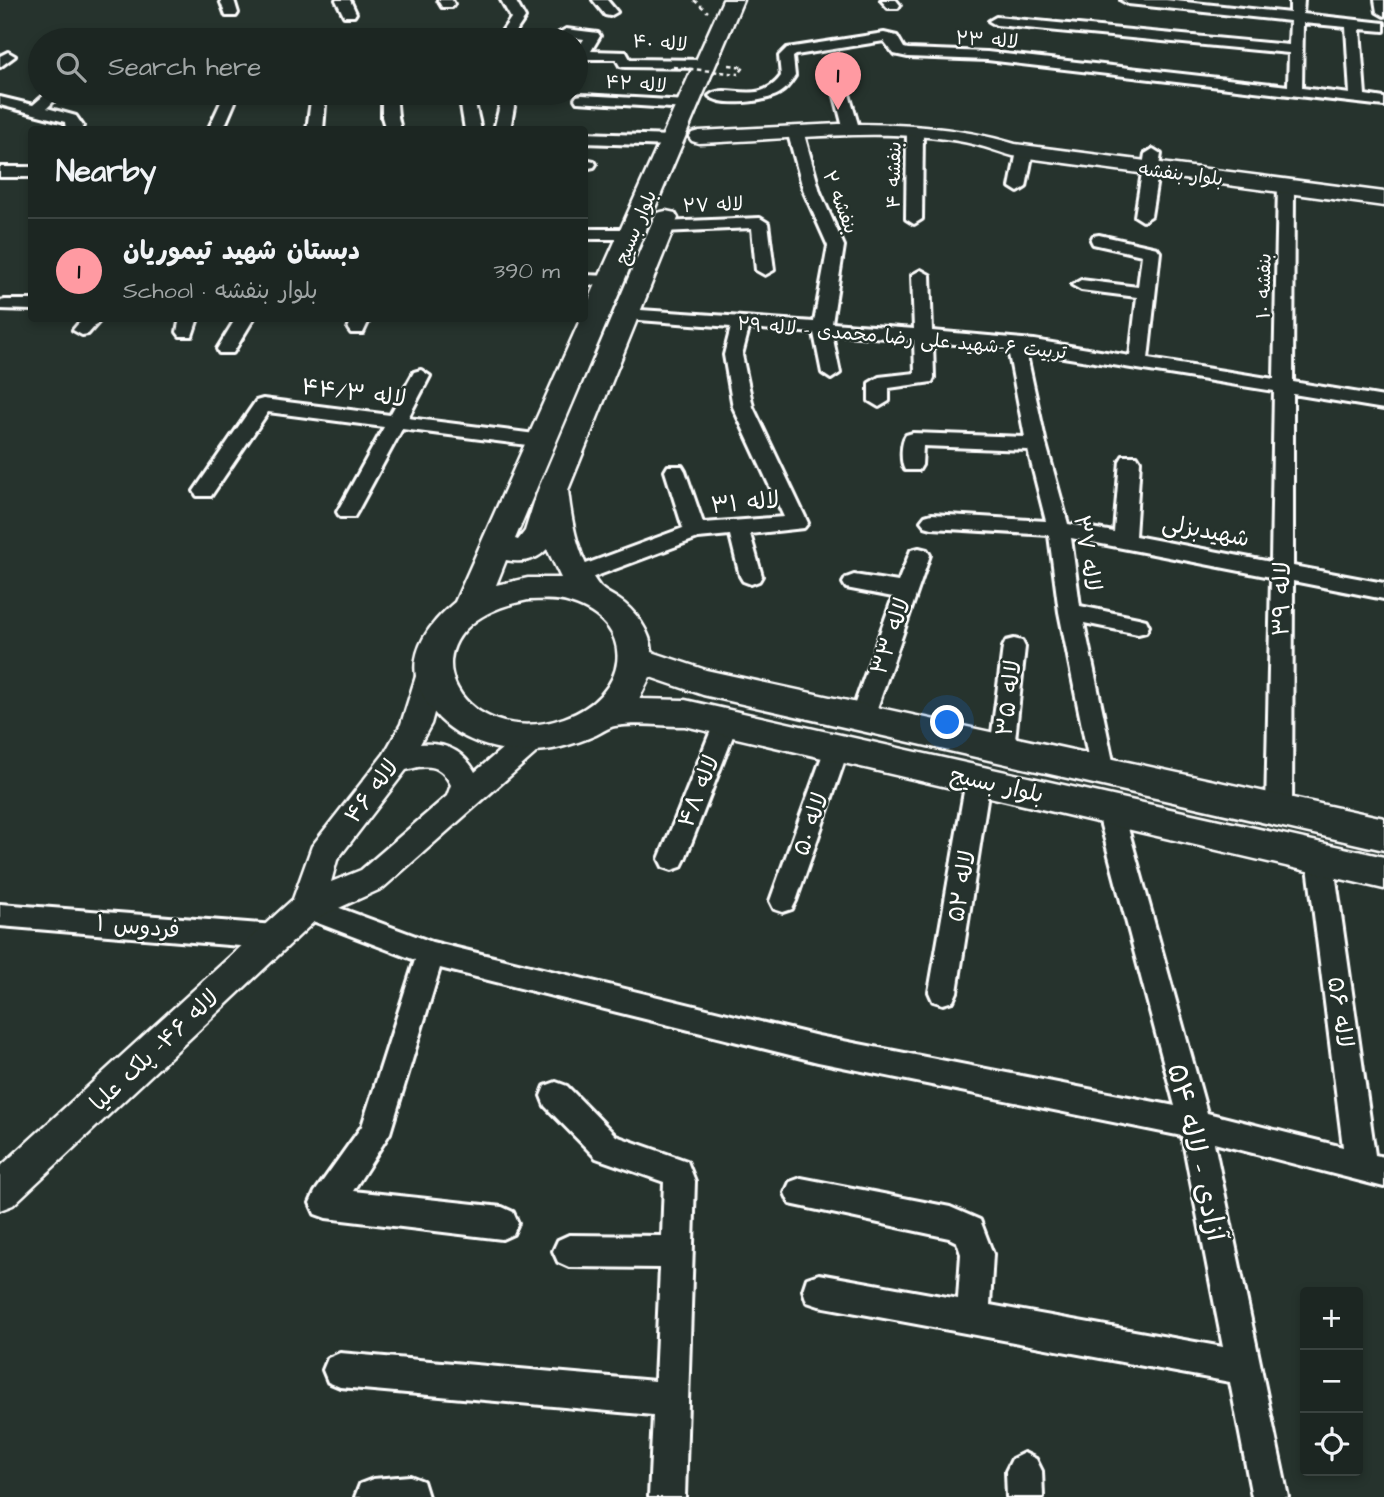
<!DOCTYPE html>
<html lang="en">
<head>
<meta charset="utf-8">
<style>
  :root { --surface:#1c2622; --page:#252e2a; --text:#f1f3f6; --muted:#a0a5a5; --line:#3a4340; --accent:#ff9aa2 }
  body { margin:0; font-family:"Architects Daughter","Playpen Sans Arabic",sans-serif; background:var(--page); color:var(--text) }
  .controls { position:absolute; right:21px; bottom:21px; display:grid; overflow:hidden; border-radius:7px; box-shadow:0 4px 10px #0003 }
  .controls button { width:63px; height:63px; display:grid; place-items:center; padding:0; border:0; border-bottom:2px solid var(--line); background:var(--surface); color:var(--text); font:35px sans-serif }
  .you { position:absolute; left:948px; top:723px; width:24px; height:24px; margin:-18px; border:5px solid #fff; border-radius:50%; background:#1a73e8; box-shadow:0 0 0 10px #1a73e833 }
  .badge { display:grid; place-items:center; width:46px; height:46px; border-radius:50%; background:var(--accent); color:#111; font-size:23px; font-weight:700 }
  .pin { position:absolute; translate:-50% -58px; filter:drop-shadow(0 2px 4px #0008) }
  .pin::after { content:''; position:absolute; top:37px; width:24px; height:21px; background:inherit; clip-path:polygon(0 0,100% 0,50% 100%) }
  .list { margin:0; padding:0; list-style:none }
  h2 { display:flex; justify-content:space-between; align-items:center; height:91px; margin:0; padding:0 28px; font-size:30px }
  h2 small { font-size:23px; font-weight:400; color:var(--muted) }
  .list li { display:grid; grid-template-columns:46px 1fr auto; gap:21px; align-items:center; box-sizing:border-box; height:105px; padding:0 28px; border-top:2px solid var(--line) }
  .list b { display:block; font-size:26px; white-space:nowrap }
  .list p { margin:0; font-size:23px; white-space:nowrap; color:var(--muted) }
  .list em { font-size:23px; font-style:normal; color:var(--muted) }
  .icon { flex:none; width:38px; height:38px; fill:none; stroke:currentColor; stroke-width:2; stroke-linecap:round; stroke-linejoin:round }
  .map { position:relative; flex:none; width:1384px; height:1497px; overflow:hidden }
  .search { position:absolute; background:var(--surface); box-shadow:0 4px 10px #0003; left:28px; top:28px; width:560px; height:77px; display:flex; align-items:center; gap:18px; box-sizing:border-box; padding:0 24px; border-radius:38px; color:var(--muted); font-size:26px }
  .panel { position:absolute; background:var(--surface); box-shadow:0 4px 10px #0003; left:28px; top:126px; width:560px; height:196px; border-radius:7px }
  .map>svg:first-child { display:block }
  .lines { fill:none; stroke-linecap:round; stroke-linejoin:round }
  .minor-casing { stroke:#fff; stroke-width:6 }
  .tertiary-casing { stroke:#fff; stroke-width:5 }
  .secondary-casing { stroke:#fff; stroke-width:5 }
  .primary-casing { stroke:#fff; stroke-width:5 }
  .path { stroke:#fff; stroke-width:2.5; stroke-dasharray:4.5 3.5; stroke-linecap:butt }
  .minor { fill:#26332d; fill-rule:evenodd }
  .tertiary { fill:#26332d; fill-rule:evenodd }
  .secondary { fill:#26332d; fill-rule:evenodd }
  .primary { fill:#26332d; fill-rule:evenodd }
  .path-bridge { stroke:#fff; stroke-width:2.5; stroke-dasharray:4.5 3.5; stroke-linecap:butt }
  .labels { text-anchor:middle; stroke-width:5; stroke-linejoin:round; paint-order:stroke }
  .far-street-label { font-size:19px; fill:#fff; stroke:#26332d }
  .street-label { font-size:23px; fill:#fff; stroke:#26332d }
  .near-street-label { font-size:28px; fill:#fff; stroke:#26332d }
</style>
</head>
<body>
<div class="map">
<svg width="1384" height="1497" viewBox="0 0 1384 1497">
  <rect width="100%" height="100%" fill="#26332d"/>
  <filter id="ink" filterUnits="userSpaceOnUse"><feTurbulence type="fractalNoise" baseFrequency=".0143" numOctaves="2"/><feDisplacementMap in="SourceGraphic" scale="14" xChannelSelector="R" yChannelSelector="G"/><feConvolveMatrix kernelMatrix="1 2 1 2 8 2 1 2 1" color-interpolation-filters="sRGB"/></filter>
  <g filter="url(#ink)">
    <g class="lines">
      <defs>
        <g id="minor">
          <polygon points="220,0 234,0 238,13 236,16 226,16"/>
          <polygon points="336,0 350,0 356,13 354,16 344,16"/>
          <polygon points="438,0 452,0 454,4 452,7 442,7"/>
          <polygon points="501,0 515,0 525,18 510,40 496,40 511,18"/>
          <polygon points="593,0 607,0 617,12 610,16 605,15"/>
          <polygon points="881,0 896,0 900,5 898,8 888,8"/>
          <path d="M1121,0H1166L1290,13V0H1304L1303,14L1384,23V31L1360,29L1365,95L1384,98V106L987,60L908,57L894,54L884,41L796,55L793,57L795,76C791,82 787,89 780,93C766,102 721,107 709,96C725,81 758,108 781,76L779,56L787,48L884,33L897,36L904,48L908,49L987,52L1288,86L1289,53L996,25L989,21L996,17L1289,45L1290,21L1128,4ZM1303,23L1346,27L1350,94L1302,88Z"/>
          <polygon points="1375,0 1384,0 1384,16 1377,12"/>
          <polygon points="566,29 598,33 600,36 591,51 626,52 630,59 705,60 712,64 705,68 625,67 620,66 616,59 581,59 576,58 576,52 584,39 561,36 559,33"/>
          <polygon points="399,30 446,34 453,38 451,40 390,40 394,31"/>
          <polygon points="8,52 15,56 0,67 0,56"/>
          <polygon points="839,80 846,84 860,131 857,134 847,134 844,131 832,84"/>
          <polygon points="47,93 62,93 47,108 76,116 83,126 81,130 66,130 65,122 0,105 0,97 33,105"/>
          <polygon points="217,93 231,93 235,102 223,130 208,130 221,102"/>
          <polygon points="312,93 326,93 323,130 307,130"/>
          <polygon points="382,93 396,93 398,117 401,130 386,130 382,117"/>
          <polygon points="467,95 474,99 481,130 465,130 460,99"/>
          <polygon points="582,95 687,101 694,105 687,109 577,102 575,99 577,96"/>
          <polygon points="508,97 515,101 510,130 494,130 501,101"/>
          <polygon points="915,127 923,132 922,219 914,224 906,219 907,132"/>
          <path d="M796,129L804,134L820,192L844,246L832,323L914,329L912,275L921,270L930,275L932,331L1034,340L1130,356L1137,297L1081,290L1072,285L1081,280L1138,287L1142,255L1093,244L1091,240L1093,236L1099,235L1157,248L1160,252L1148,359L1274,379L1278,186L1286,181L1292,183L1294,186L1293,382L1384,397V409L1293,394V566L1384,583V599L1293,581L1292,810L1288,817L1279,820L1270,817L1266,810L1271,577L1071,538L1080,606L1138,618L1146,620L1149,626L1146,632L1138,634L1084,623L1115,771L1112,778L1103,781L1094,778L1091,771L1059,612L1049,535L932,528L925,526L921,521L925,516L932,514L1046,521L1028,450L923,446L922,465L919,470H905C900,462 901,442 906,435L913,433L1025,437L1008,349L933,342L934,378L932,382L889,388V401L879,407L869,401V383L879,377L915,373L914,340L832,334L840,373L831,379L822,373L814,333L749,328L742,355L753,407L808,523L804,528L750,534L762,576L759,581L751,584L743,581L740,576L730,535L698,538L583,581L575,584L567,581L564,576L567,571L683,528L665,471L668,466H682L685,471L703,523L784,517L733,407L724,355L731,327L626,319L617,314L626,309L814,322L828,246L804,192L788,134ZM1026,351L1274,391L1271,562L1135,536L1140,461L1137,456H1123L1120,461L1114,532L1068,524L1046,444Z"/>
          <polygon points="584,133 672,136 680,141 672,146 584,143"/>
          <polygon points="1025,146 1033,151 1026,187 1018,192 1010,187 1017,151"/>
          <polygon points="1153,149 1161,154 1151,216 1143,221 1135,216 1145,154"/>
          <polygon points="584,159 594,161 596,164 594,167 584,169"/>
          <rect x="0" y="167" width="32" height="10"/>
          <polygon points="760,218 768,223 774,270 765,275 756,270 752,228 662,232 654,227 662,222"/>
          <polygon points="584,229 632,229 640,234 632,239 584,239"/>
          <polygon points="584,275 611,276 620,281 611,286 584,285"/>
          <polygon points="5,300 32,300 32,310 0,309 0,301"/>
          <polygon points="83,318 102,318 88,334 82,335 73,330"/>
          <polygon points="180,318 198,318 192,336 180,336 177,332"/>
          <polygon points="236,318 254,318 233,353 219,353 217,349"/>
          <polygon points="352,318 370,318 363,333 351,333 348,329"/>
          <polygon points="421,370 430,376 408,418 543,435 550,437 553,441 550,445 543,447 402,429 357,512 354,517 340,517 337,512 384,427 268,412 211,496 197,496 194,491 256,401 263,399 390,415 414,372"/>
          <polygon points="919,548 927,550 930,555 874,717 870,723 862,726 854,723 850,717 893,597 846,588 843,583 846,578 854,575 898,582 911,550"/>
          <polygon points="1014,639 1022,641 1025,647 1014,749 1011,756 1002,758 993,756 990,749 1003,647 1006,641"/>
          <polygon points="726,714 735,717 738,723 685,859 681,867 672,870 663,867 659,859 714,723 717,717"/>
          <polygon points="837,739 846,741 849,748 796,901 792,909 783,912 774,909 770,901 825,748 828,741"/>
          <polygon points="978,770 987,773 990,780 957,992 953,1001 943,1004 933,1001 929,992 966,780 969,773"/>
          <polygon points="1110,800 1119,803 1123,810 1207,1113 1343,1147 1307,858 1311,850 1320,847 1329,850 1333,858 1375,1155 1384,1157 1384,1187 1214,1143 1288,1497 1252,1497 1230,1382 819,1306 807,1302 803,1290 807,1278 819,1274 958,1299 961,1254 957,1242 949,1238 790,1204 785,1193 790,1182 801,1178 950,1207 980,1220 993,1254 990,1305 1223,1347 1182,1136 818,1062 440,968 390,1133 353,1191 502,1207 513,1212 518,1223 513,1234 502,1239 326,1218 315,1214 310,1203 315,1192 362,1126 415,960 297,915 294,907 297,899 307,896 432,942 818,1036 1175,1106 1097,810 1101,803"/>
          <polygon points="0,904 275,925 285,929 289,937 285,945 275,949 0,926"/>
          <polygon points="556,1082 567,1086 616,1136 687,1161 695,1181 685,1497 649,1497 653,1415 340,1387 328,1382 323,1370 328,1358 340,1353 655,1381 660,1268 569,1267 558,1262 553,1251 558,1240 569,1235 662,1236 664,1182 596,1158 545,1106 541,1096 545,1086"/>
          <polygon points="1024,1453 1036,1459 1042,1471 1043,1497 1007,1497 1006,1471 1012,1459"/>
          <polygon points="410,1476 423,1481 428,1497 355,1497 360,1484 373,1479"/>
        </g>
        <path id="tertiary" d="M431,663L441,666L445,673L431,724L420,744C444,742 463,750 475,772L525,729L535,726L545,729L550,737L545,745L383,888L319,917L13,1205L0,1210V1167L293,899L312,846L384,754L401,724L417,673L421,666ZM418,767C435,765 443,769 451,785L447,796L361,870L331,882L337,860L406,770Z"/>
        <path id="secondary" d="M839,124C899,124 957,126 1015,144L1384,192V206L1013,156C1001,153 989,148 977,145C896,125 783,140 699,143L692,141L689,137L692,133L699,131Z"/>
        <path id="primary" d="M723,0H743L515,539L518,540L525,531L538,490L654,218L657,213L666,211L675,213L678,218L568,490C572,525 578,559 600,587C605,592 612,595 618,599C635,610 651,632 652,652L706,670L1384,818V850L703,695L650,677L639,699L685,700L1384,857V889L685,726C663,726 637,722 615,726C609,727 602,732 596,735C585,740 573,744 561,747C507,761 437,741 418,684C407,651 432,621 455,602L581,318H584V311ZM547,549L561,578H528L496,585L506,560C521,563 536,561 547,549ZM528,600C542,600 557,598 570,603C641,625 627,697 564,718C458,755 391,627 528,600Z"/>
      </defs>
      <use href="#minor" class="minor-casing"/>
      <use href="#tertiary" class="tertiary-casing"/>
      <use href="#secondary" class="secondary-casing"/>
      <use href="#primary" class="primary-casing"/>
      <g class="path">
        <polyline points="694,0 708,12"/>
        <polyline points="729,65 744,67 739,74"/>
      </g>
      <use href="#minor" class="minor"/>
      <use href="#tertiary" class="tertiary"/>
      <use href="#secondary" class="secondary"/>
      <use href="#primary" class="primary"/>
      <polyline class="path-bridge" points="673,67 739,74"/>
    </g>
  </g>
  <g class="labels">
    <g class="far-street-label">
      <text transform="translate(987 39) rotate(4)" y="7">لاله ۲۳</text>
      <text transform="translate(660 42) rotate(4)" y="7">لاله ۴۰</text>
      <text transform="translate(636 83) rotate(4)" y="7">لاله ۴۲</text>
      <text transform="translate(1181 173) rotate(7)" y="7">بلوار بنفشه</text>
      <text transform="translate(893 175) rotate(-89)" y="7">بنفشه ۴</text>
      <text transform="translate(841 202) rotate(69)" y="7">بنفشه ۲</text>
      <text transform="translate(713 204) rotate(-2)" y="7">لاله ۲۷</text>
      <text transform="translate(635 227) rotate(-67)" y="7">بلوار بسیج</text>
      <text transform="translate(1263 286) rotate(-89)" y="7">بنفشه ۱۰</text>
      <text transform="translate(902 337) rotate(5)" y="7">تربیت ۶-شهید علی رضا محمدی - لاله ۲۹</text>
    </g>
    <g class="street-label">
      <text transform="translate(354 392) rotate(7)" y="8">لاله ۴۴/۳</text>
      <text transform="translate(745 502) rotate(-5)" y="8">لاله ۳۱</text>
      <text transform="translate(1206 530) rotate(11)" y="8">شهیدبزلی</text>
      <text transform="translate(1088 553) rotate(81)" y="8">لاله ۳۷</text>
      <text transform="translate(1281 599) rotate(-89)" y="8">لاله ۳۹</text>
      <text transform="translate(890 636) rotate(-71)" y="8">لاله ۳۳</text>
      <text transform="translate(1008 698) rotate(-83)" y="8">لاله ۳۵</text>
      <text transform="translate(997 784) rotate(13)" y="8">بلوار بسیج</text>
      <text transform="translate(371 791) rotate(-53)" y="8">لاله ۴۶</text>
      <text transform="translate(698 791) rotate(-68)" y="8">لاله ۴۸</text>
      <text transform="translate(810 824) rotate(-71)" y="8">لاله ۵۰</text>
      <text transform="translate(961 886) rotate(-80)" y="8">لاله ۵۲</text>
      <text transform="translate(138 926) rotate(5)" y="8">فردوس ۱</text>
      <text transform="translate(1341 1012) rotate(82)" y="8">لاله ۵۶</text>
      <text transform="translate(154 1050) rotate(-43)" y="8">لاله ۴۶- پلک علیا</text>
    </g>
    <g class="near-street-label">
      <text transform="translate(1198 1152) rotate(77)" y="10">آزادی - لاله ۵۴</text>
    </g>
  </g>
</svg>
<div class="controls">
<button>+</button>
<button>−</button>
<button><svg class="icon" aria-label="locate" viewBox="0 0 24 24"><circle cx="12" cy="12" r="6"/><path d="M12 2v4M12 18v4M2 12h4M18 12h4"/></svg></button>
</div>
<div class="you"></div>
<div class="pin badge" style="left:838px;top:110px">1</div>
<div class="search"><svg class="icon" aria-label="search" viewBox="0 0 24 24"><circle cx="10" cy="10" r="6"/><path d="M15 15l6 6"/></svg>Search here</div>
<section class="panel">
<h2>Nearby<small></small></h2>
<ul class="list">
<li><span class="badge">1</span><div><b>دبستان شهید تیموریان</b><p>School · بلوار بنفشه</p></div><em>390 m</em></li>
</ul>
</section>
</div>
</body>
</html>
